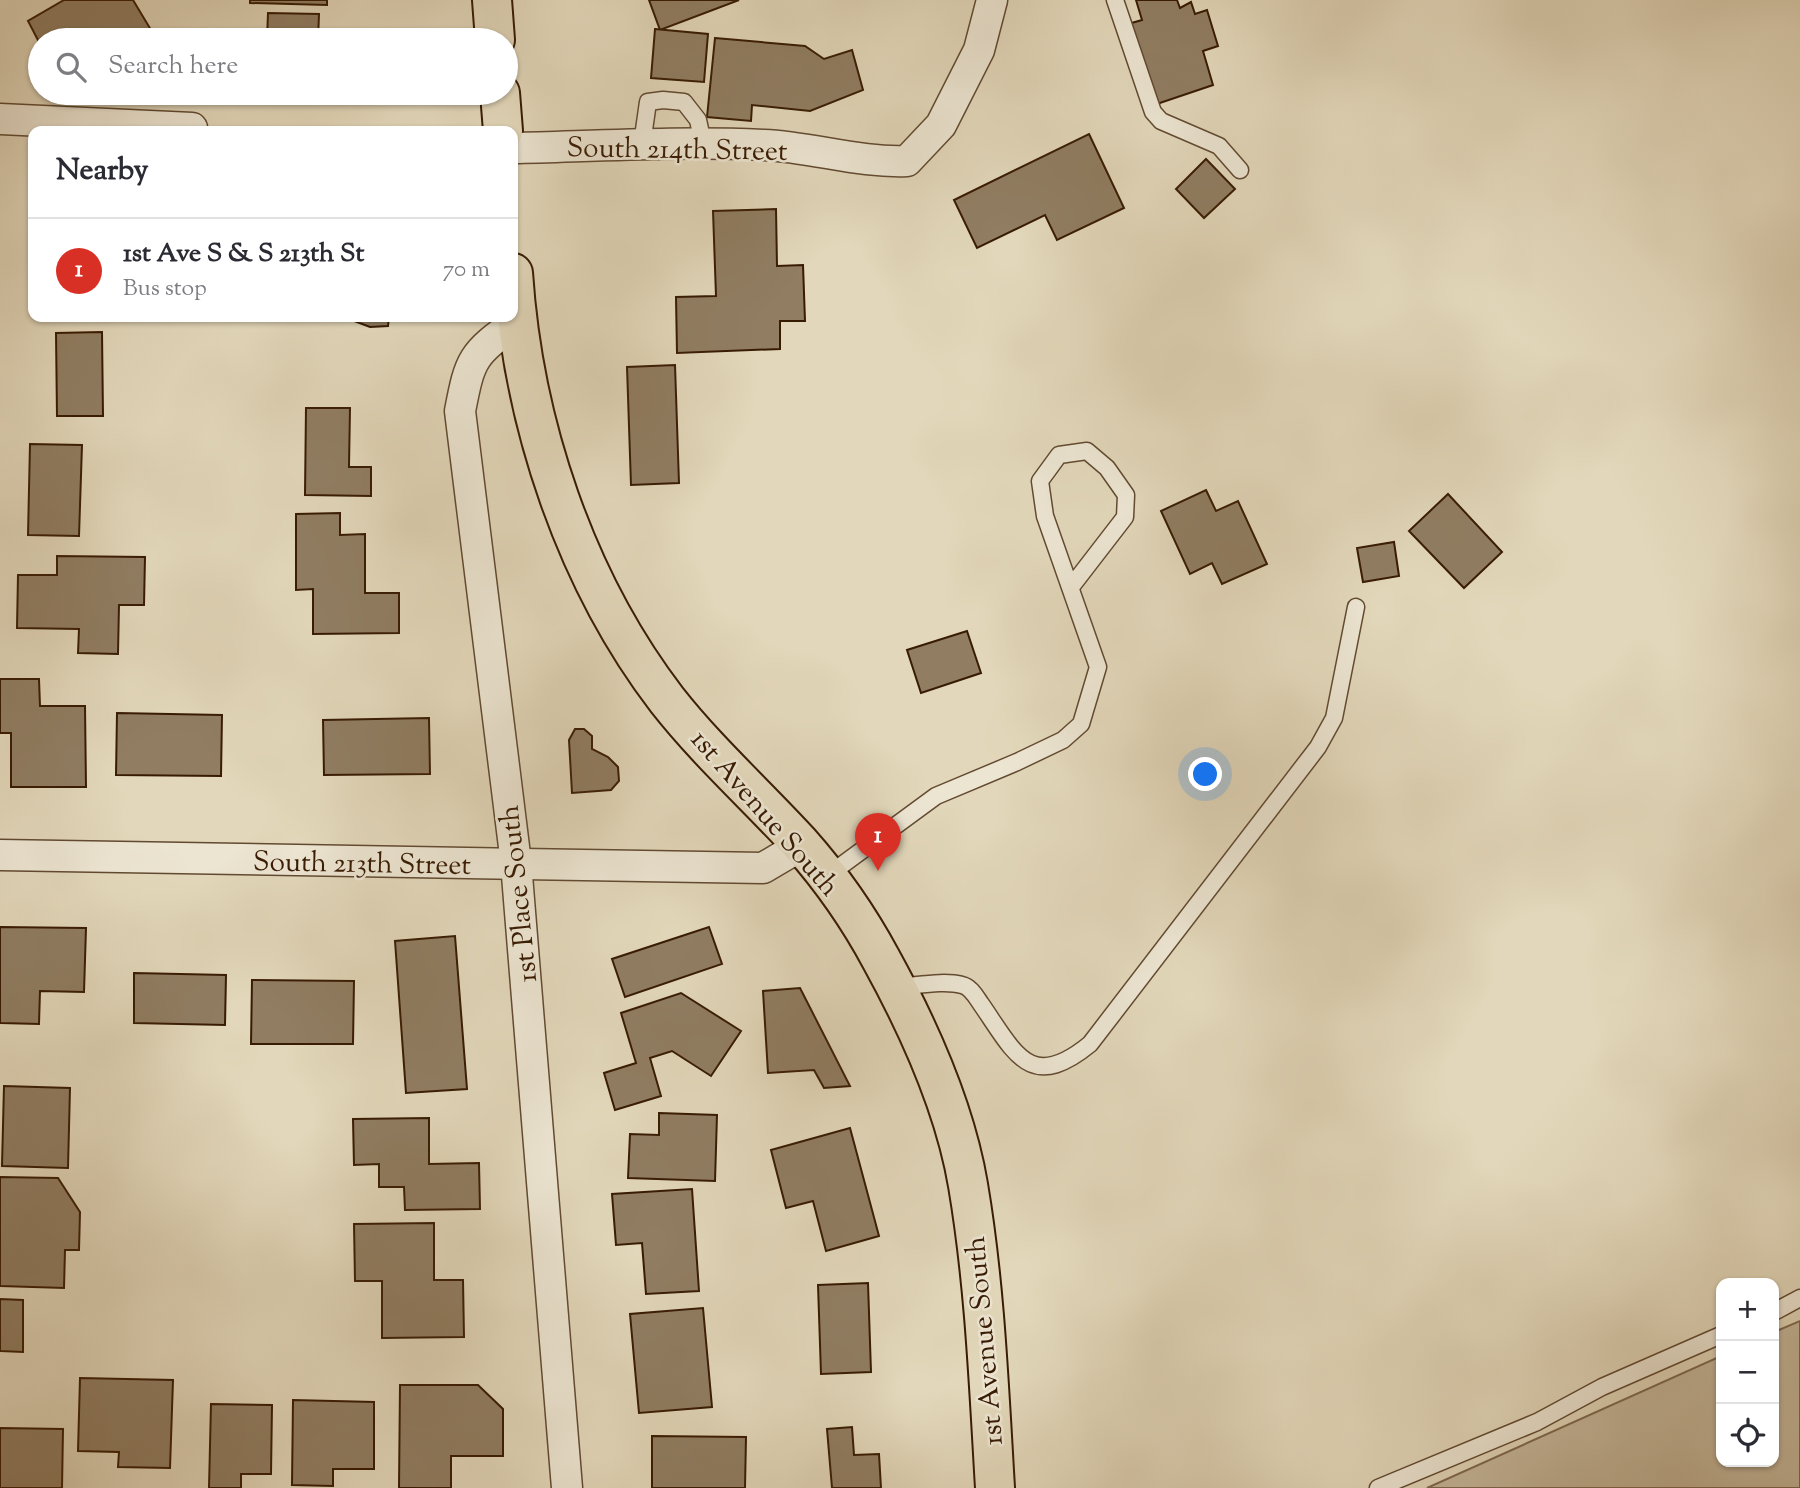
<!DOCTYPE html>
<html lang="en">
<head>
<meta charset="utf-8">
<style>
  :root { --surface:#fff; --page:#f7f7f7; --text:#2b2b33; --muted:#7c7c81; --line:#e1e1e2; --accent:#d93025 }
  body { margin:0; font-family:"Sorts Mill Goudy",serif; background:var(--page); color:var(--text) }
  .controls { position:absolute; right:21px; bottom:21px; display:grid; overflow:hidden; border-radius:14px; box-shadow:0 2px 5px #0004 }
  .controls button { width:63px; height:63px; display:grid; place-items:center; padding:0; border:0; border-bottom:2px solid var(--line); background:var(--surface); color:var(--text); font:35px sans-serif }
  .you { position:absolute; left:1206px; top:775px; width:24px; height:24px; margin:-18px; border:5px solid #fff; border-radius:50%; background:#1a73e8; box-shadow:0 0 0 10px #1a73e833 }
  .badge { display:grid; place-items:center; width:46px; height:46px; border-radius:50%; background:var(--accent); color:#fff; font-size:23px; font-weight:700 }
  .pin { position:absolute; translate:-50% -58px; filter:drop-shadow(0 2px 4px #0008) }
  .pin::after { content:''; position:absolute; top:37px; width:24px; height:21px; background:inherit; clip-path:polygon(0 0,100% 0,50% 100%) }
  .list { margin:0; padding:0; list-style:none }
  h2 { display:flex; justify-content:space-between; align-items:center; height:91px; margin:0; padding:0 28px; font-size:30px }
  h2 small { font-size:23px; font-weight:400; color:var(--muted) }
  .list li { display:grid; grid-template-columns:46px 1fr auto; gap:21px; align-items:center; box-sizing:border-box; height:105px; padding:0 28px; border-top:2px solid var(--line) }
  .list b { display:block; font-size:26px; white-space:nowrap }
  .list p { margin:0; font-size:23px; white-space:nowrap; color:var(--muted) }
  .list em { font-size:23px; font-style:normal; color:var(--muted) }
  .icon { flex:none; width:38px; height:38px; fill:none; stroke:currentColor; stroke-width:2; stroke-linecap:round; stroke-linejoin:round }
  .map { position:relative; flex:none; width:1800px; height:1488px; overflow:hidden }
  .search { position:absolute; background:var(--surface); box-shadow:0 2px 5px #0004; left:28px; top:28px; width:490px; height:77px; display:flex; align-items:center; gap:18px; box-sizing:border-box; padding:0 24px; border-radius:38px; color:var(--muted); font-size:26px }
  .panel { position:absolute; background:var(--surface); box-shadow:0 2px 5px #0004; left:28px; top:126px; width:490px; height:196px; border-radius:14px }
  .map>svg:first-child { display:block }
  .green { fill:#c5b79b; stroke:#7e694f; stroke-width:2 }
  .building { fill:#907d62; stroke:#381b03; stroke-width:2 }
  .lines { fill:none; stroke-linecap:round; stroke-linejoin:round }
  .service-casing { stroke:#624a31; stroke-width:19 }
  .minor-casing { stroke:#624a31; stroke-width:33 }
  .primary-casing { stroke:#381b03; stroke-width:42 }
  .service { stroke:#ece5d2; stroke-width:16 }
  .minor { stroke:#ece5d2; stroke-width:30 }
  .primary { stroke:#e2d7ba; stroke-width:38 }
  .labels { text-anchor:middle; stroke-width:5; stroke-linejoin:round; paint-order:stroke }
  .street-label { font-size:28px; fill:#381b03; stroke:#ece5d2 }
</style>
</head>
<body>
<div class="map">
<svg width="1800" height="1488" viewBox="0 0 1800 1488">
  <rect width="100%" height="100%" fill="#e2d7ba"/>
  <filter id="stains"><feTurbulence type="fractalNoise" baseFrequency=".00286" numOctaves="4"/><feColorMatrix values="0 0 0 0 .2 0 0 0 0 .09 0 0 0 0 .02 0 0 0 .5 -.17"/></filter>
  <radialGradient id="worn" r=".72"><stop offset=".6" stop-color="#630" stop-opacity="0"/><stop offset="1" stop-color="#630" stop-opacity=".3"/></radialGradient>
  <polygon class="green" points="1800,1321 1800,1488 1427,1488 1721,1356 1721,1462 1774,1462 1774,1332"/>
  <g class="building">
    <polygon points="64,0 133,0 157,40 40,40 40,44 28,21"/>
    <polygon points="250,0 327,0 327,5 250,3"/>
    <polygon points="649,0 739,0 660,30"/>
    <polygon points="1136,0 1177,0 1180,8 1191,2 1195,14 1207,10 1218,46 1203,51 1213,85 1154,105 1128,24 1142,20"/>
    <polygon points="268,13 319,14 318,40 267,40"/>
    <polygon points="655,29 708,34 704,82 651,78"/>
    <polygon points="715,38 805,46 824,59 852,50 863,90 810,111 752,105 751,121 707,117"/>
    <polygon points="266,93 317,93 317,100 266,99"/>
    <polygon points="1089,134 1124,208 1057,240 1045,215 977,248 954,200"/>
    <polygon points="1206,159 1235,189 1204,218 1176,189"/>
    <polygon points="776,209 777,266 803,265 805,321 780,321 780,349 677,353 676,297 716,296 713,211"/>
    <polygon points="251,317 389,317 388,326 370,327 349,319"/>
    <polygon points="102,332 103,416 57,416 56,333"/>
    <polygon points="675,365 679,483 631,485 627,367"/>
    <polygon points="306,408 350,408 349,467 371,467 371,496 305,495"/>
    <polygon points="30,444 82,445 79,536 28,535"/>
    <polygon points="1206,490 1216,511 1238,501 1267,564 1222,584 1212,563 1190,574 1161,511"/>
    <polygon points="1448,494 1502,552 1464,588 1409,531"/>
    <polygon points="340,513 340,535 365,534 365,593 399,593 399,633 313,634 313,589 296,590 296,514"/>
    <polygon points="1394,542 1399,576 1363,582 1357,548"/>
    <polygon points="57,556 145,557 144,605 119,605 118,654 78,653 79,629 17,628 18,575 57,575"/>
    <polygon points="967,631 981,673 921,693 907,650"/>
    <polygon points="0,679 39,679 40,706 85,706 86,787 11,787 11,733 0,733"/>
    <polygon points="117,713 222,715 221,776 116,775"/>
    <polygon points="429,718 430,774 324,775 323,720"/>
    <polygon points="575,729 584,729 592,736 592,749 608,757 618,767 619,781 611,790 572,793 569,740"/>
    <polygon points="0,927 86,928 84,992 40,991 39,1024 0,1023"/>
    <polygon points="709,927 722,964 625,997 612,959"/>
    <polygon points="455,936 467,1089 406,1093 395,941"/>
    <polygon points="134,973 226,975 225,1025 134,1023"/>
    <polygon points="252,980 354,981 353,1044 251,1044"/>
    <polygon points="800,988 850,1086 824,1088 814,1070 768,1073 763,991"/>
    <polygon points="681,993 741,1031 711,1076 672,1051 650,1058 661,1096 615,1110 604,1073 636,1063 621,1013"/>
    <polygon points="4,1086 70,1088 68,1168 2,1166"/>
    <polygon points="659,1113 717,1115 715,1181 628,1178 630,1134 659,1135"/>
    <polygon points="429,1118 429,1164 479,1163 480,1209 405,1210 404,1187 379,1187 379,1164 354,1165 353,1119"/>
    <polygon points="850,1128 879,1236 826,1251 813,1201 786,1208 771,1150"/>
    <polygon points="0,1177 58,1178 80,1212 79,1250 65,1250 64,1288 0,1286"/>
    <polygon points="692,1189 699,1291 646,1294 642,1243 616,1245 612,1194"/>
    <polygon points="434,1223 434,1280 463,1280 464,1337 382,1338 382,1281 355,1281 354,1224"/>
    <polygon points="868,1283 871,1372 821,1374 818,1285"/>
    <polygon points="0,1299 23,1300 23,1352 0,1351"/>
    <polygon points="703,1308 712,1407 639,1413 630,1314"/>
    <polygon points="80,1378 173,1380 170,1468 118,1467 119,1452 78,1451"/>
    <polygon points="400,1385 478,1385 503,1409 503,1456 451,1456 451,1488 399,1488"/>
    <polygon points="293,1400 374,1402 374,1469 333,1469 333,1486 292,1485"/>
    <polygon points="211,1404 272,1405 271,1474 241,1474 241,1488 209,1488"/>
    <polygon points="852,1427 854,1455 879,1454 881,1488 832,1488 827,1429"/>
    <polygon points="0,1428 63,1429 62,1488 0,1488"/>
    <polygon points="652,1436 746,1437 745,1488 652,1488"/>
  </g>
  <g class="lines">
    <defs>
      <g id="service">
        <polyline points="1115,0 1153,112 1161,121 1219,146 1240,170"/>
        <polyline points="642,144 648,102 663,100 684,102 698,120 703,143"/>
        <polyline points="827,876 936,796 1017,762 1063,740 1081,724 1098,667 1045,516 1040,481 1059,455 1087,451 1107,468 1126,495 1125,517 1071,587"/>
        <path d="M897,987C916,986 943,980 962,985C971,987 976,997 981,1004C1015,1053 1030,1093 1090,1044L1318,747L1334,718L1356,607"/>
        <polyline points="1774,1312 1800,1298"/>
        <polyline points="1378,1488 1537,1422 1602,1387 1721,1335"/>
      </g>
      <g id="minor">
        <polyline points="0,119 192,128"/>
        <path d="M513,148C596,146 680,141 764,145C812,147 859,163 907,161L941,125L979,50L992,0"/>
        <path d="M516,323C472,354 470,359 460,411L516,863L567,1488"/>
        <polyline points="0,855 763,868 802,845"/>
      </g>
      <g id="primary">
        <polyline points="492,0 495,40"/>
        <polyline points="500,93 503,131"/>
        <path d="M513,273C523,423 575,580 667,700C707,751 756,795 800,843C831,878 859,918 881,959C919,1028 955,1108 968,1185C985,1285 989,1388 995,1488"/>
      </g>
    </defs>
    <use href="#service" class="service-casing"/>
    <use href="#minor" class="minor-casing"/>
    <use href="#primary" class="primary-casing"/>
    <use href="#service" class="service"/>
    <use href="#minor" class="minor"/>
    <use href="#primary" class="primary"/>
  </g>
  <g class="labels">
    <g class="street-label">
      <text transform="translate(677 148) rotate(1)" y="10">South 214th Street</text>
      <text transform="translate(766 812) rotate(49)" y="10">1st Avenue South</text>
      <text transform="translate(362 862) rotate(1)" y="10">South 213th Street</text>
      <text transform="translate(517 894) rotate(-96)" y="10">1st Place South</text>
      <text transform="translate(983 1341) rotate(-95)" y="10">1st Avenue South</text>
    </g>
  </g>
  <rect width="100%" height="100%" filter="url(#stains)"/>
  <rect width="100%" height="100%" fill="url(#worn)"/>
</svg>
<div class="controls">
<button>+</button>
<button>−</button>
<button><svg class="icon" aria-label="locate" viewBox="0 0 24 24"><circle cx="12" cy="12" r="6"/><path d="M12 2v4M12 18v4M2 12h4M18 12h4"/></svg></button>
</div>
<div class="you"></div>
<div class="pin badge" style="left:878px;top:871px">1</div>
<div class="search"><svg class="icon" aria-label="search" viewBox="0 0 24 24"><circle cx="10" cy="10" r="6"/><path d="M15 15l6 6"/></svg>Search here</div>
<section class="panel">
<h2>Nearby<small></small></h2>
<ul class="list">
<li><span class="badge">1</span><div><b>1st Ave S &amp; S 213th St</b><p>Bus stop</p></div><em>70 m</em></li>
</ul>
</section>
</div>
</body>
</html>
